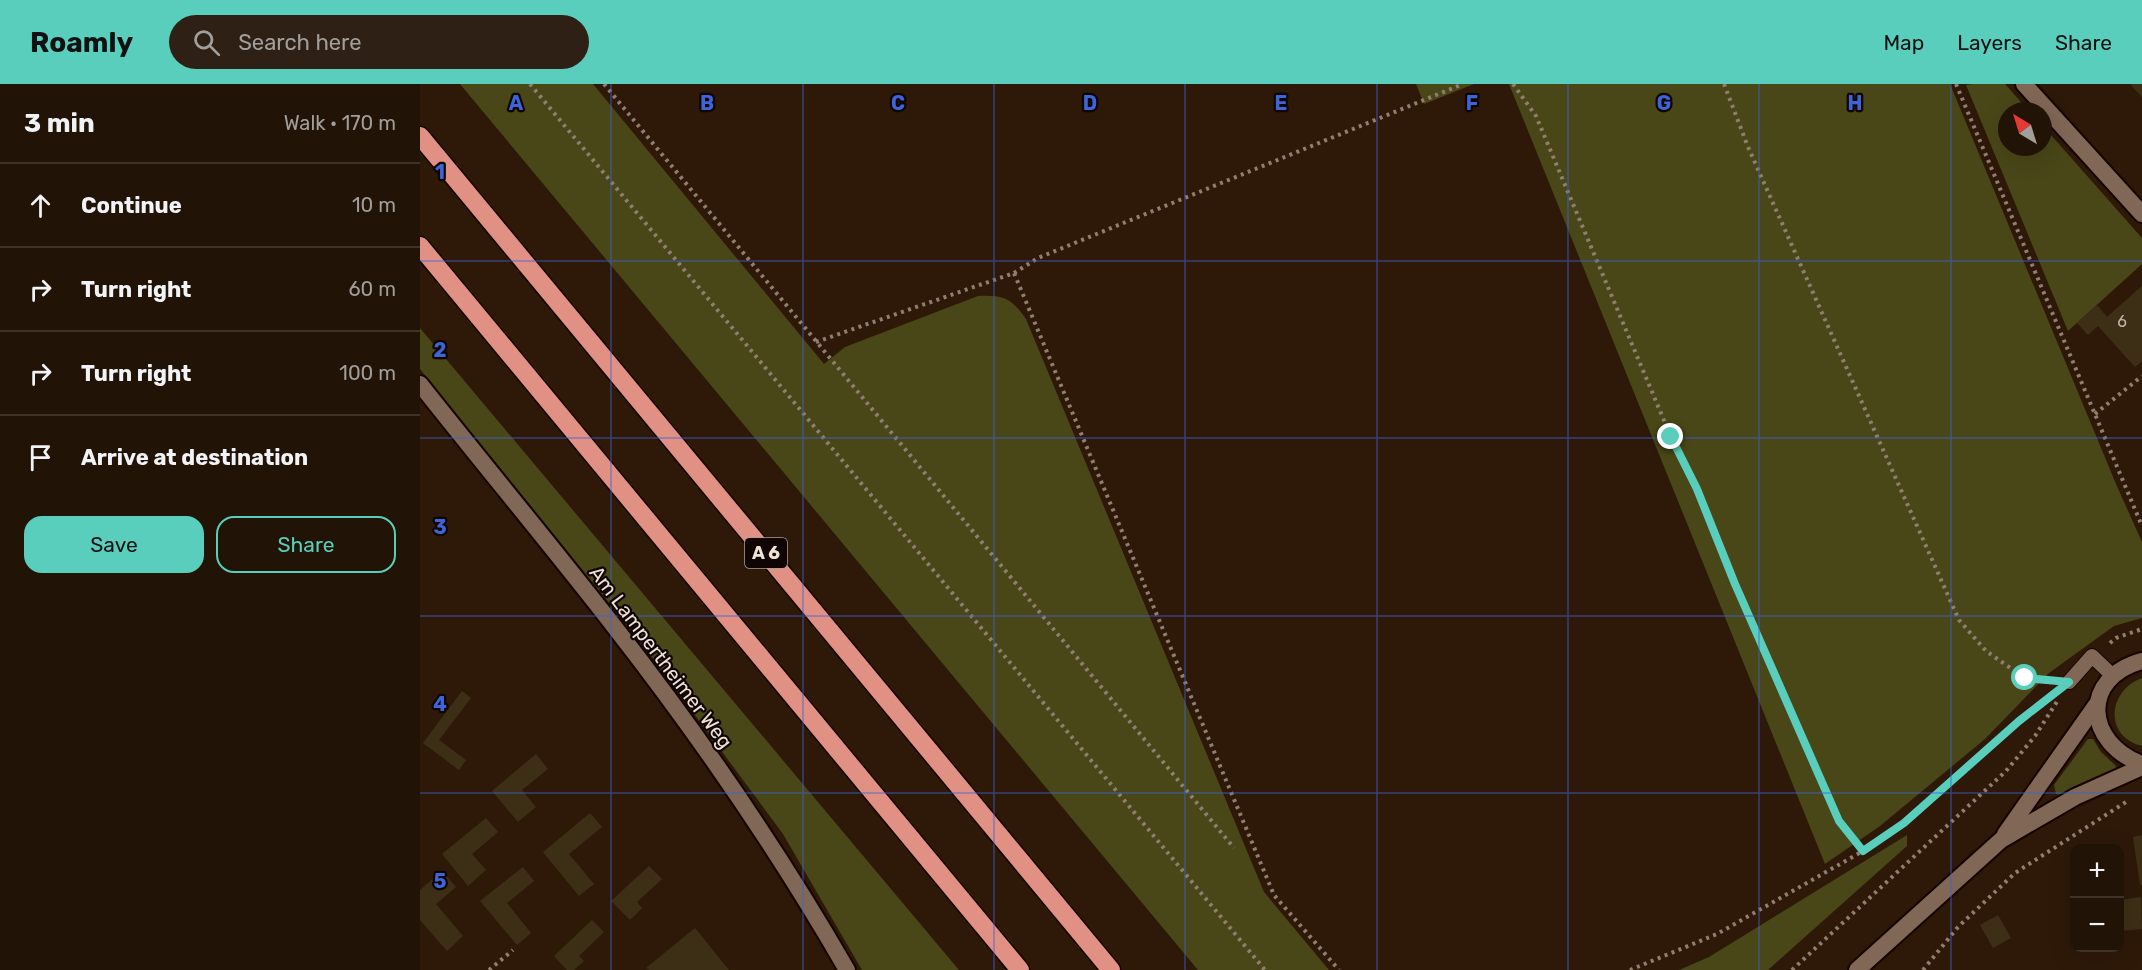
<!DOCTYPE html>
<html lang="en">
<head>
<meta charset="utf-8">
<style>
  :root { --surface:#221307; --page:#2e2015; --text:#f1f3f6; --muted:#a29e9b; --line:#3f3228; --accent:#5acebc }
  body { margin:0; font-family:Rubik,sans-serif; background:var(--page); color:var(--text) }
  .controls { position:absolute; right:18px; bottom:18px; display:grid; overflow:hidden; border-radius:12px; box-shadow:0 6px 24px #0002 }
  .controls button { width:54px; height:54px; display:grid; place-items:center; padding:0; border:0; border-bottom:2px solid var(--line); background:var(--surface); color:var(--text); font:30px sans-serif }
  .compass { position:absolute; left:1578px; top:18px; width:54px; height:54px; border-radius:50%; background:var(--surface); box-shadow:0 6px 24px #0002; rotate:322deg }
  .stop { position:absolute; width:18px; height:18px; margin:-14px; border:4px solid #5acebc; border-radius:50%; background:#fff }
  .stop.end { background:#5acebc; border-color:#fff; box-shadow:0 2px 6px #0008 }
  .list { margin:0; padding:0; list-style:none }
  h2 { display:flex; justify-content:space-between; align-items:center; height:78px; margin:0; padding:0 24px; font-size:26px }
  h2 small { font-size:20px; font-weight:400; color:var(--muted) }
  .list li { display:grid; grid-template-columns:39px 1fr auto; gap:18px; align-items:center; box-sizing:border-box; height:84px; padding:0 24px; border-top:2px solid var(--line) }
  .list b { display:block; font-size:22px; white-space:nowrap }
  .list em { font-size:20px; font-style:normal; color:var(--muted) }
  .actions { display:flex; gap:12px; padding:18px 24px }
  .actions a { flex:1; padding:14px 0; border:2px solid var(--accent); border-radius:18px; text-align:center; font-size:21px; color:var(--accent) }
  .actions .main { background:var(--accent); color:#111 }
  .icon { flex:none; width:33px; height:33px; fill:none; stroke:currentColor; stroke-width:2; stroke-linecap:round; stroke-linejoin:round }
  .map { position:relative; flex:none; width:1722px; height:886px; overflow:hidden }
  header { display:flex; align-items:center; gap:36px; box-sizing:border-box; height:84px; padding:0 30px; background:var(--accent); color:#111 }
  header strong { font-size:28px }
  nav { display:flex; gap:33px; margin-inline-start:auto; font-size:21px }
  .search { width:420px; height:54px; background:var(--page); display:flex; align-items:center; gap:15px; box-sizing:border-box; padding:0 21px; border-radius:33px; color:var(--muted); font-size:22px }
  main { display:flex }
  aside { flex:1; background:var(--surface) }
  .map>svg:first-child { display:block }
  .green { fill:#494618 }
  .building { fill:#3d2f16 }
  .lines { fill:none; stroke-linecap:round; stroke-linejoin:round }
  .service-casing { stroke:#150400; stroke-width:16 }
  .minor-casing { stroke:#150400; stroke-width:20 }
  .tertiary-casing { stroke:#150400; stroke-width:20 }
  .secondary-casing { stroke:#150400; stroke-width:20 }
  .motorway-casing { stroke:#150400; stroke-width:21 }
  .path { stroke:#907e71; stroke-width:4; stroke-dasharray:3 4.5; stroke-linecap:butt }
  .service { stroke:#816756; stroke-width:14 }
  .minor { stroke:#816756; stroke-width:16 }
  .tertiary { stroke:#816756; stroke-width:16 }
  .secondary { stroke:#816756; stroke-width:16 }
  .motorway { stroke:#e19084; stroke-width:18 }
  .route { stroke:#5acebc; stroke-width:8 }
  .grid { fill:none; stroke:#3d64d8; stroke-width:1.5; stroke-opacity:0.55 }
  .labels { text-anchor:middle; stroke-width:4.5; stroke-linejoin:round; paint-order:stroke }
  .number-label { font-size:16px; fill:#c3b4a7 }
  .shield { fill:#0f0603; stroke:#ac9f97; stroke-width:1.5 }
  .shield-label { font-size:18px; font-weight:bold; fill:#f0e1d7 }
  .street-label { font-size:20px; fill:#f0e1d7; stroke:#0f0603 }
  .grid-label { font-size:20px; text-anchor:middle; font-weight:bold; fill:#3d64d8; stroke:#0f0603; stroke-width:4.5; stroke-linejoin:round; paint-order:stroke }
</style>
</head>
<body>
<header>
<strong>Roamly</strong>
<div class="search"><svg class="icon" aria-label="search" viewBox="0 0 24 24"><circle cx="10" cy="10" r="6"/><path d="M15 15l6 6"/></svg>Search here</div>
<nav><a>Map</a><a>Layers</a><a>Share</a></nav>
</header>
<main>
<aside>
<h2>3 min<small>Walk · 170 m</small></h2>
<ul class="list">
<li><svg class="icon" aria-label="ahead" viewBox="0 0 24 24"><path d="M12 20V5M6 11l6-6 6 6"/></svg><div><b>Continue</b></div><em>10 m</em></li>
<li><svg class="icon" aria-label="right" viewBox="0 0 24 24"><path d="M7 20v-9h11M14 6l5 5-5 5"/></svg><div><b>Turn right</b></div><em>60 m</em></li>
<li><svg class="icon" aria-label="right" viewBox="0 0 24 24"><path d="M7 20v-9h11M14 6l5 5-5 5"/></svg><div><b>Turn right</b></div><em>100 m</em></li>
<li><svg class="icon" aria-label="arrive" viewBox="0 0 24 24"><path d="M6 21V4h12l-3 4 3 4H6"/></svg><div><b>Arrive at destination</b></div></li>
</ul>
<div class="actions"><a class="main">Save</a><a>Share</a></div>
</aside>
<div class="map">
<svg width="1722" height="886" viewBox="0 0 1722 886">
  <rect width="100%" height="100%" fill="#2e1909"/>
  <g class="green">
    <path d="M40,0H173L404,280L425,263L558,212C584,211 591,214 606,235L844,808L909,886H778Z"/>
    <polygon points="996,0 1054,0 1004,20"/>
    <polygon points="1089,0 1530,0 1696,400 1722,458 1722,534 1694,542 1629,589 1565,655 1460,742 1405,780"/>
    <polygon points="1553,0 1585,0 1609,27 1587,27 1587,63 1623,63 1623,42 1722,154 1722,180 1648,247 1546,1"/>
    <polygon points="0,244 539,886 442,886 363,750 223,561 0,285"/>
    <path d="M1722,594V662C1684,653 1687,607 1722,594Z"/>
    <polygon points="1668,655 1673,655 1681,668 1696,682 1695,686 1645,712 1636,710 1634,701"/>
    <polygon points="1487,751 1487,762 1348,886 1259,886 1289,873"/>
  </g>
  <g class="building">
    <polygon points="1712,0 1722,0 1722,13 1711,1"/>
    <polygon points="1722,202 1722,277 1715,283 1678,242 1668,251 1657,239 1677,221 1687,233"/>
    <polygon points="42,607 51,614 19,656 46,676 39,686 3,659"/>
    <polygon points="116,670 128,685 102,706 116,723 98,738 72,707"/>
    <polygon points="170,729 182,743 149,770 174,800 159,812 123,768"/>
    <polygon points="66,734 78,748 52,770 66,786 48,802 22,770"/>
    <polygon points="1722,751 1722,801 1720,801 1713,753"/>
    <polygon points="229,782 242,795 217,818 222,824 210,836 191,817"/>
    <polygon points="103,783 114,797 87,819 111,849 97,861 60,817"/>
    <polygon points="22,787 36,803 16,820 43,852 27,867 0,836 0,806"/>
    <polygon points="1721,813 1722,845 1700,847 1700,816"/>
    <polygon points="1578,831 1591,854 1573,864 1560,841"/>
    <polygon points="172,836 184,848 159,872 164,877 154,886 147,886 134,872"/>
    <polygon points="275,844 309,886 229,886 226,884"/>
  </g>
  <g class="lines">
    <defs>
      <polyline id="service" points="1649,598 1672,572 1693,592"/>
      <g id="minor">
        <polyline points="1604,0 1722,130"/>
        <path d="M0,300C64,381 130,460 193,541C278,650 358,766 427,886"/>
      </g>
      <path id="tertiary" d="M1722,577C1660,594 1665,659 1722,680"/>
      <g id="secondary">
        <polyline points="1585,750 1676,621"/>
        <polyline points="1437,886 1581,756 1655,713 1722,683"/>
      </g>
      <g id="motorway">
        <polyline points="0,52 691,886"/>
        <polyline points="0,162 600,886"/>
      </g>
    </defs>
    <use href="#service" class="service-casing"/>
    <use href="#minor" class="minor-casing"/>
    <use href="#tertiary" class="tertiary-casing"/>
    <use href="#secondary" class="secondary-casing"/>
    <use href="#motorway" class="motorway-casing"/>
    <g class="path">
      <polyline points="110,0 845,886"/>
      <polyline points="184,0 814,764"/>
      <polyline points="1093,0 1116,32 1251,353 1277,405 1315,500 1419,737 1443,767"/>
      <polyline points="1304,0 1328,63 1539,536 1566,567 1605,594 1629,597"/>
      <polyline points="1536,0 1722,442"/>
      <polyline points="594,189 618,174 1043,0"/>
      <polyline points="396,258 594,189 854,811 919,886"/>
      <polyline points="1675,330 1722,292"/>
      <polyline points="1690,559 1696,554 1722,545"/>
      <polyline points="69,886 93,866"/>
      <polyline points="1210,886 1297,850 1443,767 1484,739 1599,637 1632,612"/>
      <polyline points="1372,886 1586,687 1615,652 1638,616"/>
      <polyline points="1503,886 1538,843 1595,789 1706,718"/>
    </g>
    <use href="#service" class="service"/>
    <use href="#minor" class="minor"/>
    <use href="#tertiary" class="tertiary"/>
    <use href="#secondary" class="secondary"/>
    <use href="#motorway" class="motorway"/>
  </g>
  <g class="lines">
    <polyline class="route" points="1251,353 1277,405 1315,500 1419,737 1443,767 1484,739 1599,637 1649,598 1605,594"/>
  </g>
  <path class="grid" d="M191,0V886M383,0V886M574,0V886M765,0V886M957,0V886M1148,0V886M1339,0V886M1531,0V886M0,177H1722M0,354H1722M0,532H1722M0,709H1722"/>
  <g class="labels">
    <g class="number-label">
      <text x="1702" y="243">6</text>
    </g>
    <rect class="shield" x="325" y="454" width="42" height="30" rx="4.5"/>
    <g class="shield-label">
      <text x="346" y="475">A 6</text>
    </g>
    <g class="street-label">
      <text transform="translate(241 573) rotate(53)" y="7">Am Lampertheimer Weg</text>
    </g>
  </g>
  <g class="grid-label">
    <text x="96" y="26">A</text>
    <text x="287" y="26">B</text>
    <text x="478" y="26">C</text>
    <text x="670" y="26">D</text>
    <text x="861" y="26">E</text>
    <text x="1052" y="26">F</text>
    <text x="1244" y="26">G</text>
    <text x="1435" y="26">H</text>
    <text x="20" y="95">1</text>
    <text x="20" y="273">2</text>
    <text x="20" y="450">3</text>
    <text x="20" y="627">4</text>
    <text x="20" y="804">5</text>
  </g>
</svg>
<div class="controls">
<button>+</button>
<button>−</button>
</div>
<svg class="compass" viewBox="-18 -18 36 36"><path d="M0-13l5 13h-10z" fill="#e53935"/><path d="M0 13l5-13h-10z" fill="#a29e9b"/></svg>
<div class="stop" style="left:1605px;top:594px"></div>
<div class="stop end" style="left:1251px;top:353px"></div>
</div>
</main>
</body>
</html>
